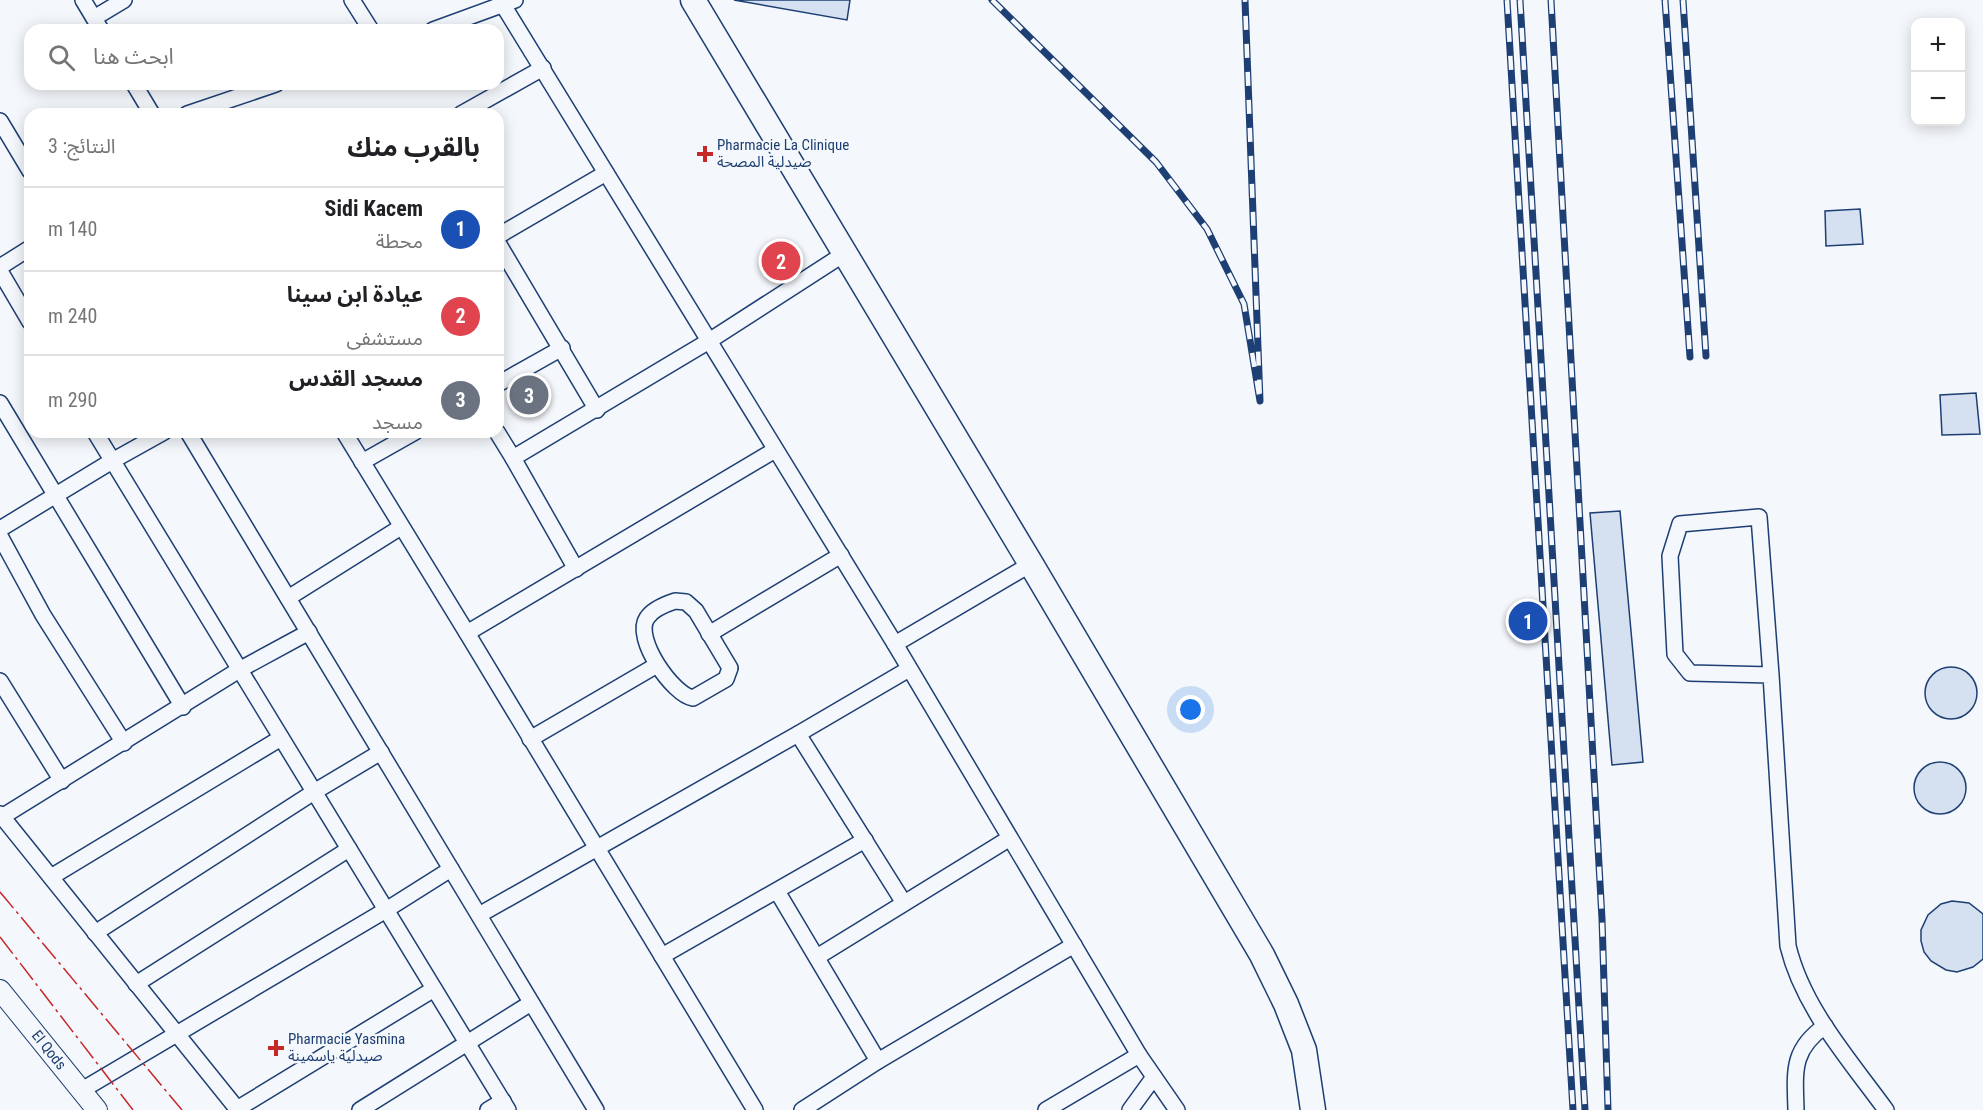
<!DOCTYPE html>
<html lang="ar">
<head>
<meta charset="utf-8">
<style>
  :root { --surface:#fff; --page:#f2f2f2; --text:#202124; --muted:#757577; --line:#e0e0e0; --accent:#0f766e }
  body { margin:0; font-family:"Roboto Condensed","Noto Sans Arabic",sans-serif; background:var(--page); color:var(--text); direction:rtl }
  .controls { position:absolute; right:18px; top:18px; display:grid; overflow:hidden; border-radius:12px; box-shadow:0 3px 15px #0003 }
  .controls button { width:54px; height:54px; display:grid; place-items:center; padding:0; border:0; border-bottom:2px solid var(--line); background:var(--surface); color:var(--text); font:30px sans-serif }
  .you { position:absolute; left:1191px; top:710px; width:21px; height:21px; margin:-15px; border:4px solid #fff; border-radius:50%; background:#1a73e8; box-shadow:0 0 0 9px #1a73e833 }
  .badge { display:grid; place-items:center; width:39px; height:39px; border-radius:50%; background:var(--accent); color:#fff; font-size:20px; font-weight:700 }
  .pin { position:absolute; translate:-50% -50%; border:3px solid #fff; box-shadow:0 2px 6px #0006 }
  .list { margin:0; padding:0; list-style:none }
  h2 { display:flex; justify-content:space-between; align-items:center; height:78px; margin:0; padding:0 24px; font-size:26px }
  h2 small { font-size:20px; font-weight:400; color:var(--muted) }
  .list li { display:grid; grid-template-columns:39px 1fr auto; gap:18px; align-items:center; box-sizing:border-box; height:84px; padding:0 24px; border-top:2px solid var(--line) }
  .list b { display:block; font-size:22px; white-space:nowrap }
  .list p { margin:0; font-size:20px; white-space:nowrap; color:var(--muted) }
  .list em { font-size:20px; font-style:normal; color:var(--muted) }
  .icon { flex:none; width:33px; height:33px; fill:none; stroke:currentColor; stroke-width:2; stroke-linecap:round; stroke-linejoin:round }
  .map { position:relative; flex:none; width:1983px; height:1110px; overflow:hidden; direction:ltr }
  .search { position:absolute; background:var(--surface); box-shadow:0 3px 15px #0003; left:24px; top:24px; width:480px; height:66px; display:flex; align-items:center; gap:15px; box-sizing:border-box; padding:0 21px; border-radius:18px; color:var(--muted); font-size:22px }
  .panel { position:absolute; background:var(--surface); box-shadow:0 3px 15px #0003; left:24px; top:108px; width:480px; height:330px; border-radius:18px; direction:rtl }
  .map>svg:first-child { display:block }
  .building { fill:#d5e0f0; stroke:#1d3f73; stroke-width:1.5 }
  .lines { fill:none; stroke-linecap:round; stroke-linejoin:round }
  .minor-casing { stroke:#1d3f73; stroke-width:18 }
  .tertiary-casing { stroke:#1d3f73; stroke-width:22 }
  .primary-casing { stroke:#1d3f73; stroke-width:27 }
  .minor { stroke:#f4f7fb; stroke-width:15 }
  .tertiary { stroke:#f4f7fb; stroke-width:20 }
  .primary { stroke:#f4f7fb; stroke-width:24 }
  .rail-casing { stroke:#1d3f73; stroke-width:7 }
  .rail { stroke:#f4f7fb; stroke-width:4.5; stroke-dasharray:14; stroke-linecap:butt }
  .power { stroke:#c62828; stroke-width:1.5; stroke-dasharray:21 4.5 3 4.5; stroke-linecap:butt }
  .poi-dot { fill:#c62828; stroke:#f4f7fb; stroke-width:2 }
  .labels { text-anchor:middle; stroke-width:4.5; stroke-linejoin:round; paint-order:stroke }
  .poi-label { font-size:15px; fill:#1d3f73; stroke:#f4f7fb; text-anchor:start }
  .street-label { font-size:15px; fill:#1d3f73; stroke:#f4f7fb }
</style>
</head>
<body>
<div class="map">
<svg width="1983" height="1110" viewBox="0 0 1983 1110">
  <rect width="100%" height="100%" fill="#f4f7fb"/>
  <g class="building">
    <polygon points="734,0 850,0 847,20"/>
    <polygon points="1860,209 1863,244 1826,246 1825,211"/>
    <polygon points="1976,393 1980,434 1942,435 1940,395"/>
    <polygon points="1620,511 1643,762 1612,765 1590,513"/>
    <circle cx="1951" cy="693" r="26"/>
    <circle cx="1940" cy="788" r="26"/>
    <polygon points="1952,901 1969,903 1983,914 1983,959 1973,967 1957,972 1946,970 1931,961 1924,952 1921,941 1921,930 1928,915 1941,904"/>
  </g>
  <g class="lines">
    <defs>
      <g id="minor">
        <polyline points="83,0 101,30"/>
        <polyline points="352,0 371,30"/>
        <polyline points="500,0 895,644 1139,1055 1177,1110"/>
        <polyline points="94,18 124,0"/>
        <polyline points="433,30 515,0"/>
        <polyline points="134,84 152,114"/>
        <polyline points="187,114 276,84"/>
        <polyline points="461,114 543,68"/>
        <polyline points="0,121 30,171"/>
        <polyline points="498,236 606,173"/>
        <polyline points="498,243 597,410"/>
        <polyline points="0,267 30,248"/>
        <polyline points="0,271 30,322"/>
        <polyline points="498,384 562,348"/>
        <polyline points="0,403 183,707"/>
        <polyline points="95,432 508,1110"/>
        <polyline points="188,432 596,1110"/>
        <polyline points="344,432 467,633 755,1110"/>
        <polyline points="497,432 513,458"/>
        <polyline points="362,462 415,432"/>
        <polyline points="0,529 112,461 164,432"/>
        <polyline points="0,536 43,615 124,743"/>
        <polyline points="576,569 513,458 709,341 844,254"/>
        <polyline points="288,598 401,527"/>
        <path d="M675,601L686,602L696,611L730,668L726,679L693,698C673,695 633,638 647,618C652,610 666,604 675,601Z"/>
        <polyline points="467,633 775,450"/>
        <polyline points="709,634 841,555"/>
        <polyline points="895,644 1031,564"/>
        <path d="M1771,675L1690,673L1675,654L1670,556L1680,524L1759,517L1771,675L1788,946C1803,1008 1849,1059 1886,1110"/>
        <polyline points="0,681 62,781"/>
        <polyline points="798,734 904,903"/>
        <polyline points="530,739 657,665"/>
        <polyline points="0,814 238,1110"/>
        <polyline points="0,818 239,670 309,632"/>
        <polyline points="51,877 281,738"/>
        <polyline points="777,891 878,1061"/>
        <polyline points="479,915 798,734 909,669"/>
        <polyline points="95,933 314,792 381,752"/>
        <polyline points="662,956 865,840"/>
        <polyline points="817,957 1010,838"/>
        <polyline points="136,984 349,849"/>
        <polyline points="82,1090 386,910 451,869"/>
        <polyline points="237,1109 434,989"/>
        <polyline points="360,1110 531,1003"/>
        <polyline points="488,1110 503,1101"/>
        <polyline points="802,1110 878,1061 1074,945"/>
        <polyline points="1046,1110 1139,1055"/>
        <polyline points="1130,1110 1154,1077"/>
        <path d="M1796,1110C1795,1072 1791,1050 1825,1026"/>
      </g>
      <polyline id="tertiary" points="0,990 97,1110"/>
      <polyline id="primary" points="693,0 1031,564 1262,955 1286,1004 1304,1050 1313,1110"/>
    </defs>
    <use href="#minor" class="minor-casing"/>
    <use href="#tertiary" class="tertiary-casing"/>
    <use href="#primary" class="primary-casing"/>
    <use href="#minor" class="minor"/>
    <use href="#tertiary" class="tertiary"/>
    <use href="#primary" class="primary"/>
    <defs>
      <g id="rail">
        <polyline points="992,0 1156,162 1207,229 1244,304 1260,401 1245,0"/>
        <polyline points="1507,0 1573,1110"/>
        <polyline points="1520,0 1585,1110"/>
        <polyline points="1551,0 1602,919 1608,1110"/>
        <polyline points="1665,0 1690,357"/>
        <polyline points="1683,0 1706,356"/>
      </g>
    </defs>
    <use href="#rail" class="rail-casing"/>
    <use href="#rail" class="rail"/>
    <g class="power">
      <polyline points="0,892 182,1110"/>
      <polyline points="0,937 133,1110"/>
    </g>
  </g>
  <g class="poi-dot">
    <path d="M702 145h6v6h6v6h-6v6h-6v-6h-6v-6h6z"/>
    <path d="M273 1039h6v6h6v6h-6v6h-6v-6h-6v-6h6z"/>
  </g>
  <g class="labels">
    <g class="poi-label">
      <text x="717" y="150">Pharmacie La Clinique<tspan x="717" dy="17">صيدلية المصحة</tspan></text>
      <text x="288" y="1044">Pharmacie Yasmina<tspan x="288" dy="17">صيدلية ياسمينة</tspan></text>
    </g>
    <g class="street-label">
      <text transform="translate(49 1050) rotate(51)" y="5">El Qods</text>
    </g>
  </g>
</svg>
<div class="controls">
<button>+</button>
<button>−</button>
</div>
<div class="you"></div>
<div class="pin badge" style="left:1528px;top:621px;background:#1a4fb4">1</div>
<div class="pin badge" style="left:781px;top:261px;background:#e0444e">2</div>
<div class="pin badge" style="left:529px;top:395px;background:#6b7280">3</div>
<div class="search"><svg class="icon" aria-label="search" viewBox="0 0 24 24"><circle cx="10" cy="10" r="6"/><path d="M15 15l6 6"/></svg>ابحث هنا</div>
<section class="panel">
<h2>بالقرب منك<small>النتائج: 3</small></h2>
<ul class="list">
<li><span class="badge" style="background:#1a4fb4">1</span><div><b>Sidi Kacem</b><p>محطة</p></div><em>140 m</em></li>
<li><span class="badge" style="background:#e0444e">2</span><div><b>عيادة ابن سينا</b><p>مستشفى</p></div><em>240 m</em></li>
<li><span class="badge" style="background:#6b7280">3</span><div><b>مسجد القدس</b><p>مسجد</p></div><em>290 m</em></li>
</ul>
</section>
</div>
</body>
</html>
